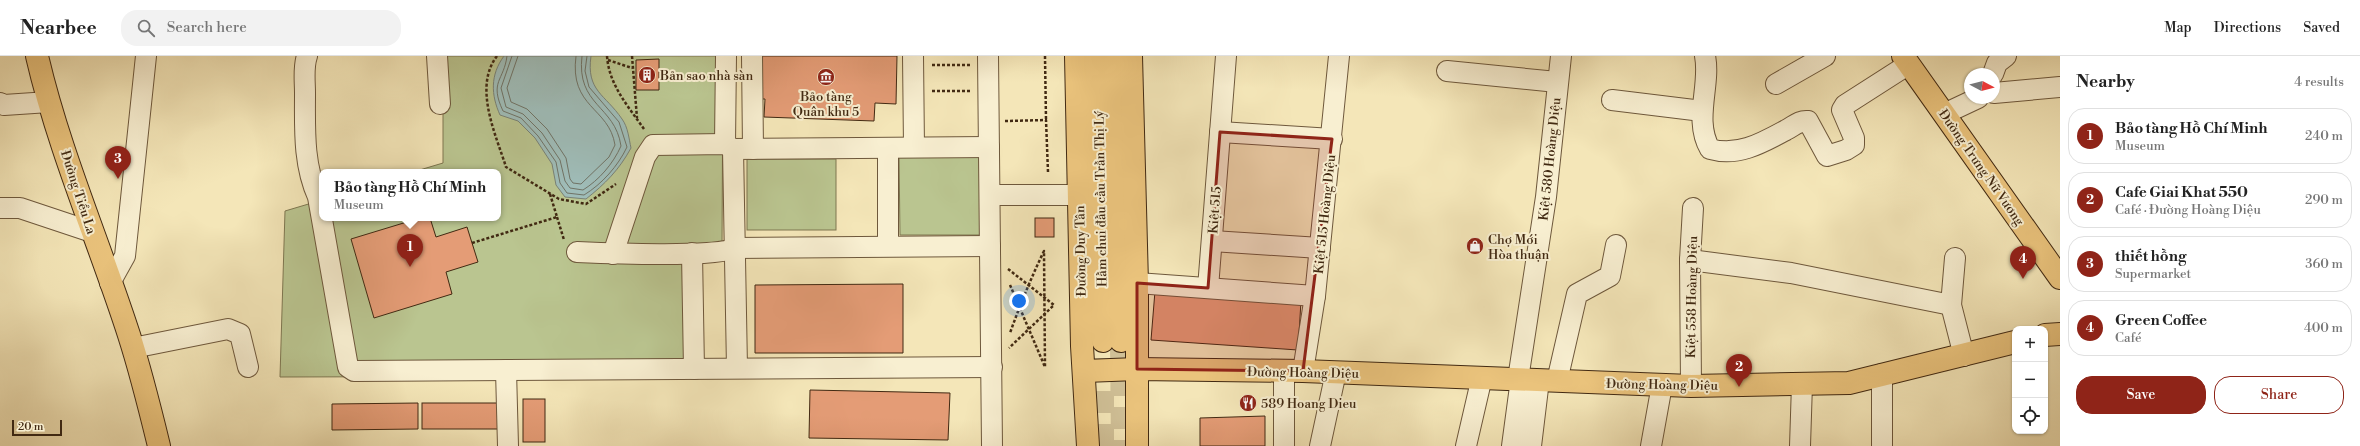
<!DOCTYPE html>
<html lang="en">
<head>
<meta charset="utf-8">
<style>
  :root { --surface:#fff; --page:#f2f2f2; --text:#222; --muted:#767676; --line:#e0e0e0; --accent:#8f2418 }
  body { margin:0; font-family:"Libre Bodoni",serif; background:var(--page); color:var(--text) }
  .controls { position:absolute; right:12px; bottom:12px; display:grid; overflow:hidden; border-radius:8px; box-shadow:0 1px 3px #0004 }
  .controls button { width:36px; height:36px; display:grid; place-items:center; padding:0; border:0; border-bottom:1px solid var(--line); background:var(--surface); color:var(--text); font:20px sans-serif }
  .compass { position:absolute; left:1964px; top:12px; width:36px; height:36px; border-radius:50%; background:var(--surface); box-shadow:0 1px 3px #0004; rotate:97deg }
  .scale { position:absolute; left:12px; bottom:10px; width:50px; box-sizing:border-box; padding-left:4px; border:2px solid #412912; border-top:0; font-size:11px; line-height:14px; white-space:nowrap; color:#412912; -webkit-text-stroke:3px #f8efd1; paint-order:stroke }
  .you { position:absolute; left:1019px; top:245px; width:14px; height:14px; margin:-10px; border:3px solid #fff; border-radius:50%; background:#1a73e8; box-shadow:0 0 0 6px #1a73e833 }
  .badge { display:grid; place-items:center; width:26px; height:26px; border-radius:50%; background:var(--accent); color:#fff; font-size:13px; font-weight:700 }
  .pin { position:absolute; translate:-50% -33px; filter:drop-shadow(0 1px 2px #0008) }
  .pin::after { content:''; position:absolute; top:21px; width:14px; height:12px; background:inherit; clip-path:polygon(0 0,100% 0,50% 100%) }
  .popup { position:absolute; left:319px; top:113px; width:182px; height:52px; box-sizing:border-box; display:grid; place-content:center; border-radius:8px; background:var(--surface); filter:drop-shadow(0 1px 3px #0005); font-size:13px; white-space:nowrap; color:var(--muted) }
  .popup b { font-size:15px; color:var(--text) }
  .popup::after { content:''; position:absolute; left:50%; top:100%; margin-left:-8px; border:8px solid transparent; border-top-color:var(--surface) }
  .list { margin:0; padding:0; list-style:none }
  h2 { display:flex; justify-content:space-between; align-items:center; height:52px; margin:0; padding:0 16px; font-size:17px }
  h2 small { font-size:13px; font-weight:400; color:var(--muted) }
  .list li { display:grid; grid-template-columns:26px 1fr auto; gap:12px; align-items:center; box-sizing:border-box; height:56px; margin:0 8px 8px; padding:0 8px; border:1px solid var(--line); border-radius:16px }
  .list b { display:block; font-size:15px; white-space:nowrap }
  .list p { margin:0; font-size:13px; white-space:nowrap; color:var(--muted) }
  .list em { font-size:13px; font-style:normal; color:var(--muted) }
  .actions { display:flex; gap:8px; padding:12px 16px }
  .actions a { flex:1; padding:9px 0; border:1px solid var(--accent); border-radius:16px; text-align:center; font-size:14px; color:var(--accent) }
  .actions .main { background:var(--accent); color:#fff }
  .icon { flex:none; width:22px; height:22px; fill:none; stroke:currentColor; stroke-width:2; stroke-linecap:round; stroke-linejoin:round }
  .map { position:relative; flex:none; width:2060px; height:390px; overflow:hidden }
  header { display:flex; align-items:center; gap:24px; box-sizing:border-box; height:56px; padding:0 20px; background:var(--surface); border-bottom:1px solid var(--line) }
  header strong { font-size:19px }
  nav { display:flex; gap:22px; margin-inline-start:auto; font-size:14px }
  .search { width:280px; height:36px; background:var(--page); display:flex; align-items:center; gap:10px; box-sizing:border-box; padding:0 14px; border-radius:16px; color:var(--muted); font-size:15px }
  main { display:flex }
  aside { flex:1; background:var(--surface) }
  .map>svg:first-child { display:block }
  .green { fill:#bac590; stroke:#7e7751 }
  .water { fill:#9fbdb9; stroke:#798276 }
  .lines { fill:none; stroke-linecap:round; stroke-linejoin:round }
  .shore { stroke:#707366; stroke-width:1 }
  .building { fill:#e49c76; stroke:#412912 }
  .major-tunnel { stroke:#d0c097; stroke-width:22; stroke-dasharray:22 11; stroke-linecap:butt }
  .minor-casing { stroke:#6e583c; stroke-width:22 }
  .major-casing { stroke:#412912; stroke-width:24 }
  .path { stroke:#412912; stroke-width:2.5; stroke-dasharray:3 2; stroke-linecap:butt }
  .minor { stroke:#f8efd1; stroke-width:20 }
  .major { stroke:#eac37c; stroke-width:22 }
  .marked { fill:#8f2418; fill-opacity:0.2; stroke:#8f2418; stroke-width:3; stroke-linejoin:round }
  .labels { text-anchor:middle; stroke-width:4; stroke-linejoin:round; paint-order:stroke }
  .poi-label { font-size:13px; fill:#412912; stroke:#f8efd1; text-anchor:start }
  .street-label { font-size:13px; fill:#412912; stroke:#f8efd1 }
</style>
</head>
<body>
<header>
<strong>Nearbee</strong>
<div class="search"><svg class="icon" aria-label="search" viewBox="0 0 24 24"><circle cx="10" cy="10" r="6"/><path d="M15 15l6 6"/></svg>Search here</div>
<nav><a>Map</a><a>Directions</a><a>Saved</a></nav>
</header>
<main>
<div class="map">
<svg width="2060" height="390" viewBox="0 0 2060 390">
  <rect width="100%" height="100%" fill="#f4e6b8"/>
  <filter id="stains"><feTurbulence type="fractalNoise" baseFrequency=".005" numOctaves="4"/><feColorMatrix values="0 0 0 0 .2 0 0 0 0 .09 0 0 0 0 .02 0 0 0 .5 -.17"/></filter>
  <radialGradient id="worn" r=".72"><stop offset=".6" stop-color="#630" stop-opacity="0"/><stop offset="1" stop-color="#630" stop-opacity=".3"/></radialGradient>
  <g class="green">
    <polygon points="443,0 723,0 722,190 688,191 687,320 280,321 285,155 322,144 322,162 498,162 498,116 413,116 443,107"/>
    <polygon points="899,99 980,99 980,179 900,179"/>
    <rect x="747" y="103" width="89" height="71"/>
  </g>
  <path class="water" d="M504,0H591C586,35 605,38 622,63C628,71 629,83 631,92C619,114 605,128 586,143L565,141L556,129L552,108L535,82L518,65L500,59C491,39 490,19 504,0Z"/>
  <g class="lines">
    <g class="shore">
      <path d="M507,0C504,25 489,25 503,55L521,62L538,80L556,106L560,127L567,137L584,139C602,128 618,110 627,91L619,66L589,31L585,15L587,0"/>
      <path d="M512,0L501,32L506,51L523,58L542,77L560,104L565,125L570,132L583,134C599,124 613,108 621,90C615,49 576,50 582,0"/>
      <path d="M518,0L507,32L511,46L527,53L547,73L566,102L570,123L573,127L581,128L609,101L615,89C609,51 569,52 576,0"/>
    </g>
  </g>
  <g class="building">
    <polygon points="756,0 897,0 896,48 875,47 874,65 764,61 765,43 755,43"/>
    <polygon points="659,3 659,34 636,34 636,4"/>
    <polygon points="420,162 430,162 436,181 467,171 478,206 446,216 452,238 374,262 351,183"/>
    <rect x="1035" y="162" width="19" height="19"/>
    <polygon points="903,228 903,297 755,297 755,229"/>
    <polygon points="1155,235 1301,245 1298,294 1151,284"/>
    <polygon points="810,334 950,337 948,384 809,382"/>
    <rect x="523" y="343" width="22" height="43"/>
    <polygon points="418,347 418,373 332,374 332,348"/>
    <rect x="422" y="347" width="76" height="26"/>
    <polygon points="1265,360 1265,390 1200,390 1200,362"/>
  </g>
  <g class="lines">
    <g class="major-tunnel">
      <polyline points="1121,285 1122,390"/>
      <polyline points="1103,390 1103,285"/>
    </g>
    <defs>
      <g id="minor">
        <path d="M307,0C303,11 305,25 305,37C305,72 303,108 318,141L348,311L354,315L992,311"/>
        <polyline points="437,0 440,48"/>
        <polyline points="752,0 753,93"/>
        <polyline points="913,0 914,91"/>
        <polyline points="988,0 992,390"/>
        <path d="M1705,0C1711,29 1693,64 1710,93C1738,101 1762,87 1786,74C1794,70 1799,64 1808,65L1827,100L1846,94L1854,89V82L1842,54L1845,49L1909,8"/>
        <polyline points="1447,15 1557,26"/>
        <polyline points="1993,18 1997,7 2006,0"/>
        <polyline points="1776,28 1825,0"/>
        <polyline points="1994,37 2060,31"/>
        <polyline points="1612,44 1702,55"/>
        <polyline points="0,47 4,49 49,46"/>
        <polyline points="1944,58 1978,42"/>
        <polyline points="1220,76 1332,83"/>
        <polyline points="725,88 726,0"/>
        <polyline points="888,92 888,190"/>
        <polyline points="733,93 737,312"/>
        <polyline points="990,139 1079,139"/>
        <polyline points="0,152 20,152 92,176"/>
        <polyline points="1212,185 1320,192"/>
        <path d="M577,196C601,197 721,202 734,192L990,190"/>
        <polyline points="692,197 694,313"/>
        <polyline points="613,198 645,101 653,89 725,88 733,93 989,91"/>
        <polyline points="1955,202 1951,249 1964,300"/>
        <polyline points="1690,204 1791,217 1951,249"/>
        <polyline points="110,227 125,200 146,0"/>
        <polyline points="1137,227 1315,240"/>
        <polyline points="1208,232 1226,0"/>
        <polyline points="133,292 228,273 240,278 248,311"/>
        <polyline points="506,314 508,390"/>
        <polyline points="1303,315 1315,240 1339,0"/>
        <polyline points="1882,318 1882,390"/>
        <polyline points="1518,323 1546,141 1561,0"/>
        <polyline points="1557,325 1577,238 1610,220 1616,189"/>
        <polyline points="1691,330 1690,204 1693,152"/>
        <polyline points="1284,390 1284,315"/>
        <polyline points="1320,390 1336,316"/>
        <polyline points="1466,390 1482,321"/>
        <polyline points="1512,390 1521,323"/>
        <polyline points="1531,390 1539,324"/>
        <polyline points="1651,390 1662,329"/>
        <polyline points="1800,390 1802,328"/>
      </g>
      <g id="major">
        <path d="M37,0C59,95 99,186 129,279C141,316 150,353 159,390"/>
        <polyline points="1076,0 1082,290 1088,390"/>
        <polyline points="1096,0 1103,285"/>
        <polyline points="1114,0 1121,285"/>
        <polyline points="1131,0 1137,227 1137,390"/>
        <polyline points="1903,0 2060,222"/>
        <polyline points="2045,279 2060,278"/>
        <polyline points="1085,315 1137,313 1303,315 1691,330 1849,327 2015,286"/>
      </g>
    </defs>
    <use href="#minor" class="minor-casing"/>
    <use href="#major" class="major-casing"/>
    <g class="path">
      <path d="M497,0C473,31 496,79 506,111L559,143L586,148L616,128"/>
      <path d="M607,0C609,29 628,50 644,73"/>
      <polyline points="632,0 637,62"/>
      <polyline points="1045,0 1046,64"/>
      <polyline points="608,4 632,12"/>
      <polyline points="932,9 971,9"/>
      <polyline points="932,35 971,35"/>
      <polyline points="1005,65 1046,64 1048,116"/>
      <polyline points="557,161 564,184"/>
      <polyline points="472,187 557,161 550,138"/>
      <polyline points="1008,213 1054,249 1009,292"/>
      <path d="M1010,229L1045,311L1044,195C1031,222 1020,249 1010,277"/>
    </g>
    <use href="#minor" class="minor"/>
    <use href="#major" class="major"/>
  </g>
  <path class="marked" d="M1220,76L1332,83L1303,315L1137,313V227L1208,232Z"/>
  <defs>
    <symbol id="building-disc" viewBox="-11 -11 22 22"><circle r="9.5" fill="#8f2418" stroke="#f8efd1"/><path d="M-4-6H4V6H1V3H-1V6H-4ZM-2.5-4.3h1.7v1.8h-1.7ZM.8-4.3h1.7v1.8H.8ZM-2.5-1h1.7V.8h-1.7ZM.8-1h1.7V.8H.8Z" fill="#fff"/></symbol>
    <symbol id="museum-disc" viewBox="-11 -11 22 22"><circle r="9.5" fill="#8f2418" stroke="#f8efd1"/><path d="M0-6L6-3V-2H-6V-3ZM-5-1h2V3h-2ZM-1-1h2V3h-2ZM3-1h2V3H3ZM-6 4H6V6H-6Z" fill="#fff"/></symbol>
    <symbol id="shop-disc" viewBox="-11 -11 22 22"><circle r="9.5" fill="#8f2418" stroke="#f8efd1"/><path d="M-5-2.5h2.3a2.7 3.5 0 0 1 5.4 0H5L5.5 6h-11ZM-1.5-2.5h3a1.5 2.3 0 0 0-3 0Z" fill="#fff"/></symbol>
    <symbol id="restaurant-disc" viewBox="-11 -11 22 22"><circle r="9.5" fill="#8f2418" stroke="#f8efd1"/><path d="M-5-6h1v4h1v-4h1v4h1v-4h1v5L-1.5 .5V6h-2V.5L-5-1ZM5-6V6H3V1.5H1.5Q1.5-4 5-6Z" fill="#fff"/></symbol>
  </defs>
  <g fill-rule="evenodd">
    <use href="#building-disc" x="637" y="9" width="20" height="20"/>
    <use href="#museum-disc" x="816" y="11" width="20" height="20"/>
    <use href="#shop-disc" x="1465" y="180" width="20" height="20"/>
    <use href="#restaurant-disc" x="1238" y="337" width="20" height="20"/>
  </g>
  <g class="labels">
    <g class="poi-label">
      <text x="660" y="24">Bản sao nhà sàn</text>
      <text x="826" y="45" text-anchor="middle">Bảo tàng<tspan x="826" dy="15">Quân khu 5</tspan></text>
      <text x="1488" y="188">Chợ Mới<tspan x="1488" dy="15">Hòa thuận</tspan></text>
      <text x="1261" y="352">589 Hoang Dieu</text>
    </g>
    <g class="street-label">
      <text transform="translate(1549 103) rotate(-84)" y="5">Kiệt 580 Hoàng Diệu</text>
      <text transform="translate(1982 111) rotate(55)" y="5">Đường Trưng Nữ Vương</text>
      <text transform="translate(79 136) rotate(72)" y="5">Đường Tiểu La</text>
      <text transform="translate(1100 143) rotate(-91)" y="5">Hầm chui đầu cầu Trần Thị Lý</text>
      <text transform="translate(1214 154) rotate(-86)" y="5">Kiệt 515</text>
      <text transform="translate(1324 158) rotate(-84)" y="5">Kiệt 515 Hoàng Diệu</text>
      <text transform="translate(1080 195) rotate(-91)" y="5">Đường Duy Tân</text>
      <text transform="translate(1691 241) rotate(-89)" y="5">Kiệt 558 Hoàng Diệu</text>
      <text transform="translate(1303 316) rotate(1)" y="5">Đường Hoàng Diệu</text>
      <text transform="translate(1662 328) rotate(1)" y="5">Đường Hoàng Diệu</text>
    </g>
  </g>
  <rect width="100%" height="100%" filter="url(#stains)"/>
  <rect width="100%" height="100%" fill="url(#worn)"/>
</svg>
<div class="controls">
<button>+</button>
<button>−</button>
<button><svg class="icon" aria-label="locate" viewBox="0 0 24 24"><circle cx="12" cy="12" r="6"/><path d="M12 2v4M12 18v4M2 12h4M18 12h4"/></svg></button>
</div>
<svg class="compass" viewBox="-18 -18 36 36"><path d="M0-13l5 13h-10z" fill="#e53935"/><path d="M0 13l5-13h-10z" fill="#767676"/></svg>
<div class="scale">20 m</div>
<div class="you"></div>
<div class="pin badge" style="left:410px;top:211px">1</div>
<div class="popup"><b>Bảo tàng Hồ Chí Minh</b>Museum</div>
<div class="pin badge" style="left:1739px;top:331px">2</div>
<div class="pin badge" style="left:118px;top:123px">3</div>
<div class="pin badge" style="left:2023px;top:223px">4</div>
</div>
<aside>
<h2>Nearby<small>4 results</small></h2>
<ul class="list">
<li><span class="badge">1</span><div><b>Bảo tàng Hồ Chí Minh</b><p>Museum</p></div><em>240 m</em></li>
<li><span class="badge">2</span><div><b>Cafe Giai Khat 550</b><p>Café · Đường Hoàng Diệu</p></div><em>290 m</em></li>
<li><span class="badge">3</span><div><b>thiết hồng</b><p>Supermarket</p></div><em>360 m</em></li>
<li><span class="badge">4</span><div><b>Green Coffee</b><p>Café</p></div><em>400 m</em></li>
</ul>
<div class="actions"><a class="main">Save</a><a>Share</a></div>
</aside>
</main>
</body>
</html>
